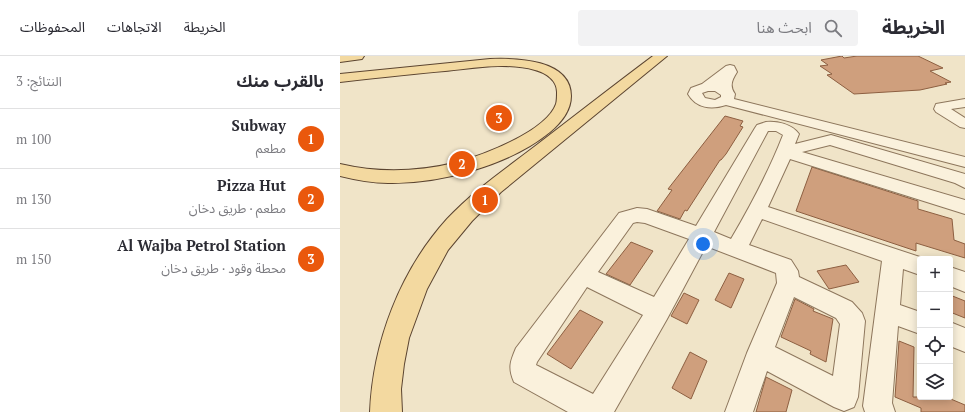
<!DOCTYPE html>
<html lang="ar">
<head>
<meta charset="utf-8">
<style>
  :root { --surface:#fff; --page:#f2f2f3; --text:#2b2b33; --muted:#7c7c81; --line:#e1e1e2; --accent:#ea580c }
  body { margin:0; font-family:"PT Serif","Noto Sans Arabic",serif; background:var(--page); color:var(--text); direction:rtl }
  .controls { position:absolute; right:12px; bottom:12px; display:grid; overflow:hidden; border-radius:4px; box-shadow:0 2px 10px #0003 }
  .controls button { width:36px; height:36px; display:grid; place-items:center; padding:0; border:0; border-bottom:1px solid var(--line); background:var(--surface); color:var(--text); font:20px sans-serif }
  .you { position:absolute; left:363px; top:188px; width:14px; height:14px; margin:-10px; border:3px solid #fff; border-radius:50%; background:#1a73e8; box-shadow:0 0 0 6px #1a73e833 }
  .badge { display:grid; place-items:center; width:26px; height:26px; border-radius:50%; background:var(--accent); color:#fff; font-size:13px; font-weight:700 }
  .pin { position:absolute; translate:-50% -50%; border:2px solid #fff; box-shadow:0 1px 4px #0006 }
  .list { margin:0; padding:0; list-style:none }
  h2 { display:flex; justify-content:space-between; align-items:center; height:52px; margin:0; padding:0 16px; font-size:17px }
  h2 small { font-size:13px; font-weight:400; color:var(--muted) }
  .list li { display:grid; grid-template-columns:26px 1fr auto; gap:12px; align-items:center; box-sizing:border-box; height:60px; padding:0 16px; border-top:1px solid var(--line) }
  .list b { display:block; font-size:15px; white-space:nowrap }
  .list p { margin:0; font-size:13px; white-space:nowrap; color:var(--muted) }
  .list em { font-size:13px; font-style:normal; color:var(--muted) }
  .icon { flex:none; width:22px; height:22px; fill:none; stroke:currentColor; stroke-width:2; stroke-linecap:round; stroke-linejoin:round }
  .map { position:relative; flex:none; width:625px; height:356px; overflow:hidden; direction:ltr }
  header { display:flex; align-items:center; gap:24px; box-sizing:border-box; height:56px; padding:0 20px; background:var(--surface); border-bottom:1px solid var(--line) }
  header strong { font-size:19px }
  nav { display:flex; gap:22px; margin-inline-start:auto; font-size:14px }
  .search { width:280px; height:36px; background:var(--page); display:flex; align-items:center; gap:10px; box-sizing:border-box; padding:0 14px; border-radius:4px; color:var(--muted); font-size:15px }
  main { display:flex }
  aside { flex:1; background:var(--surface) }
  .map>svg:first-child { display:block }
  .building { fill:#cf9f7d; stroke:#8d5f41 }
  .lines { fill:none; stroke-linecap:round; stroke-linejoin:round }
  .minor-casing { stroke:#8d765c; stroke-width:2 }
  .major-casing { stroke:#5b4430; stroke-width:2 }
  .minor { fill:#faf1dc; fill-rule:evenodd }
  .major { fill:#f3d9a0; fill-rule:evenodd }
</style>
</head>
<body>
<header>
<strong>الخريطة</strong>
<div class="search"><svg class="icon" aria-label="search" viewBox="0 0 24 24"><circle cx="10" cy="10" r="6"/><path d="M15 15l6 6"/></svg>ابحث هنا</div>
<nav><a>الخريطة</a><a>الاتجاهات</a><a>المحفوظات</a></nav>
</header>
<main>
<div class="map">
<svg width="625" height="356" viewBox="0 0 625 356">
  <rect width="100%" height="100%" fill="#f0e4c8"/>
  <g class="building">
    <polygon points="502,0 504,2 517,0 578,0 603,12 590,15 611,26 605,27 607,28 580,34 514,38 487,19 492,18 480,10 488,9 481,4"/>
    <polygon points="385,60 403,65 400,70 403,71 386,98 381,104 380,104 347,155 345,154 340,163 317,155 332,134 328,133"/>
    <polygon points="472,111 578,145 578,153 612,163 614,184 625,188 625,202 576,187 576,195 456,155"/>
    <polygon points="291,186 313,195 290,229 266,218"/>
    <polygon points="506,209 519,226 489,233 477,215"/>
    <polygon points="389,217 404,223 391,252 375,244"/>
    <polygon points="344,237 359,244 347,268 331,260"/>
    <polygon points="610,239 625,245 625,262 610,256"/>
    <polygon points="455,243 474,253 473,255 493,263 486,306 470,298 471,295 441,281"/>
    <polygon points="240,254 263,266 231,313 207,298"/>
    <polygon points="559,285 574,291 573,341 606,341 625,349 625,356 581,356 581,352 555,341"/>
    <polygon points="350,296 367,305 351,343 332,332"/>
    <polygon points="426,321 452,334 446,356 416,356"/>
  </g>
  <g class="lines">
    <defs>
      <g id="minor">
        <path d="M390,9L394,10L397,16C392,24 389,30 395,38L394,43L625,101V111L386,49C371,54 356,52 348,38L351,32L362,28L386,10ZM368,35H375L381,39V41L375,44L365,42L362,37Z"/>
        <polygon points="625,43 625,51 611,53 625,62 625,72 620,71 596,56 594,53 596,48"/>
        <path d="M426,66C437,65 452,68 459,78L455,88L491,79L625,118V132L615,127L490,89L462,96L625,144V158L450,103L428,151L586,203H580V219L563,213L560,249L580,256V278L558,270L552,347L555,356H525L523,350L542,205L422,163L409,189L451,204L458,215L459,221L512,246L522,257L525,265L518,341L514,351L504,355L494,351L427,315L413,356H385L407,297L437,227L436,217L366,190L327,263L274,356H228L174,326C168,312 170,306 176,292L279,157L297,152L307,153L356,170L415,72L417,69ZM428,75H436L443,79C429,115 411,149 391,183L374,176ZM297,166L305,167L349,183L314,241L258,216L293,167ZM247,231L303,259L253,338L196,309L197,306ZM454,241L496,262L500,268L493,320L435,291Z"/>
        <polygon points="610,211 625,216 625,236 610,230"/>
        <polygon points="610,266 625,272 625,296 610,290"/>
      </g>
      <g id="major">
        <polygon points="0,0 24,0 22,3 0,6"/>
        <path d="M313,0H327L161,136L132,165L108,194L87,233L69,282L64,308L61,333L62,356H30C33,286 60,215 107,163C134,134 167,112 198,88C236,59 274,29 313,0Z"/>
        <path d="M150,3C176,2 231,3 231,40C231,54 221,67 210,76C170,109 100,128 48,127C32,127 16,124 0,120V108C38,117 76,116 114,107C141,100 206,76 216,48C217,45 217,40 217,36C217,24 206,17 195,14C166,6 135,12 105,15C70,18 35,22 0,26V18Z"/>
      </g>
    </defs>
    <use href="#minor" class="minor-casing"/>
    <use href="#major" class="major-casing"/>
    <use href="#minor" class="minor"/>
    <use href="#major" class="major"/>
  </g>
</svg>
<div class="controls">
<button>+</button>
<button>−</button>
<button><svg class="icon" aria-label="locate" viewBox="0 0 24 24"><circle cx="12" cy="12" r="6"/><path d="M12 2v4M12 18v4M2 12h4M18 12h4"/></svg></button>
<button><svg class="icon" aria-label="layers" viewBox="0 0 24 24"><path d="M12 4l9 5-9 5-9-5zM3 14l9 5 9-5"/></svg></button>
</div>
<div class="you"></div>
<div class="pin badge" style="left:145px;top:144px">1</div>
<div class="pin badge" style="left:122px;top:108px">2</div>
<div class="pin badge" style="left:159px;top:62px">3</div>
</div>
<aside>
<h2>بالقرب منك<small>النتائج: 3</small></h2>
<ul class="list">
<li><span class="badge">1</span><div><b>Subway</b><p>مطعم</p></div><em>100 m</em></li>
<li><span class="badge">2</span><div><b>Pizza Hut</b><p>مطعم · طريق دخان</p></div><em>130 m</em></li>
<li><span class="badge">3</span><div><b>Al Wajba Petrol Station</b><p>محطة وقود · طريق دخان</p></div><em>150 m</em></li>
</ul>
</aside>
</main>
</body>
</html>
